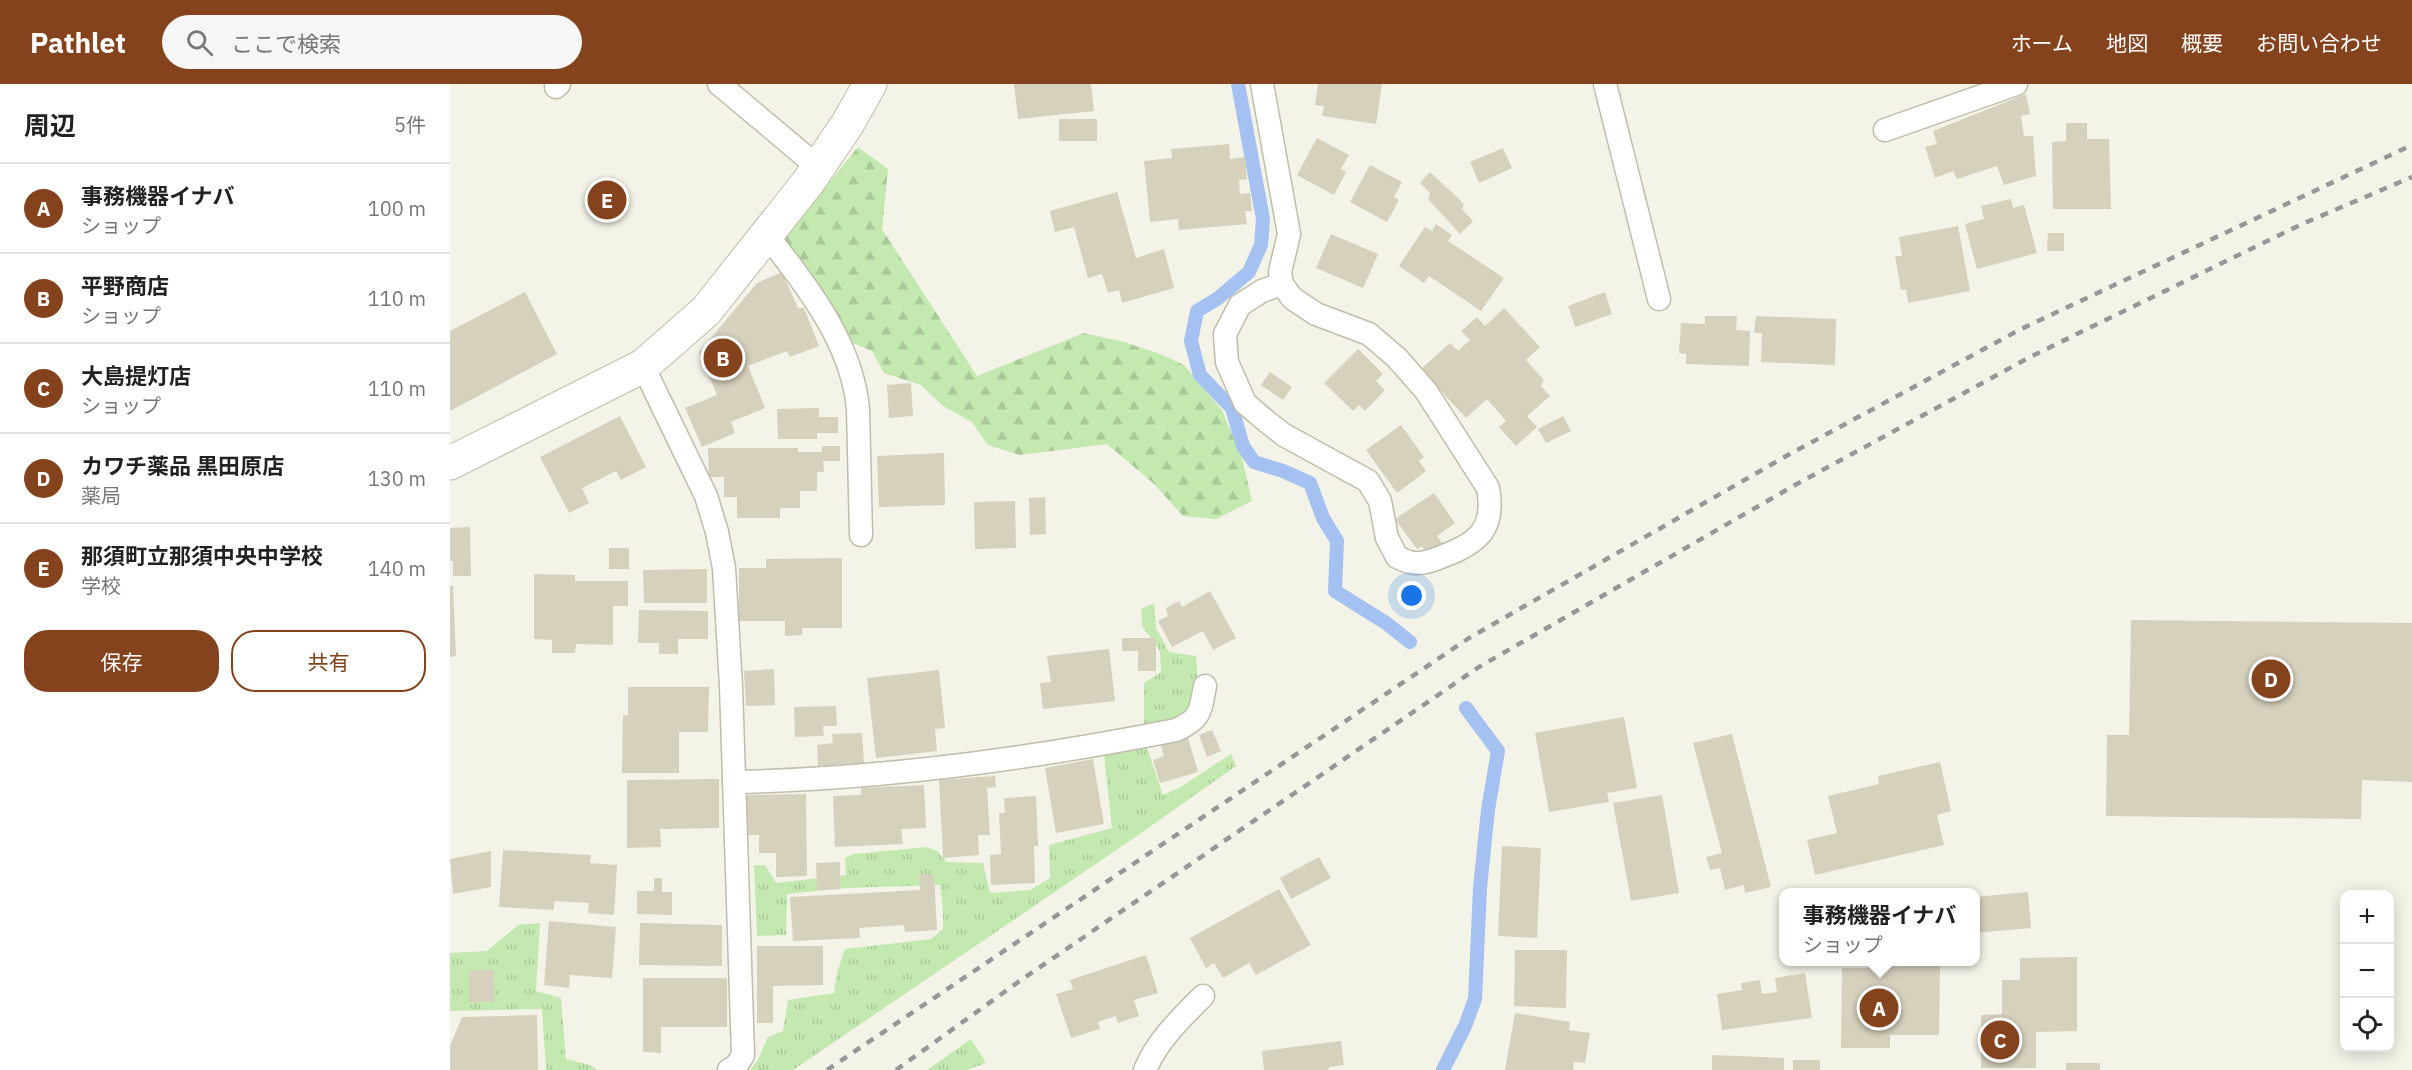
<!DOCTYPE html>
<html lang="ja">
<head>
<meta charset="utf-8">
<style>
  :root { --surface:#fff; --page:#f6f6f6; --text:#222; --muted:#767676; --line:#e0e0e0; --accent:#84431d }
  body { margin:0; font-family:"IBM Plex Sans","Noto Sans JP",sans-serif; background:var(--page); color:var(--text) }
  .controls { position:absolute; right:18px; bottom:18px; display:grid; overflow:hidden; border-radius:12px; box-shadow:0 3px 15px #0003 }
  .controls button { width:54px; height:54px; display:grid; place-items:center; padding:0; border:0; border-bottom:2px solid var(--line); background:var(--surface); color:var(--text); font:30px sans-serif }
  .you { position:absolute; left:962px; top:512px; width:21px; height:21px; margin:-15px; border:4px solid #fff; border-radius:50%; background:#1a73e8; box-shadow:0 0 0 9px #1a73e833 }
  .badge { display:grid; place-items:center; width:39px; height:39px; border-radius:50%; background:var(--accent); color:#fff; font-size:20px; font-weight:700 }
  .pin { position:absolute; translate:-50% -50%; border:3px solid #fff; box-shadow:0 2px 6px #0006 }
  .popup { position:absolute; left:1329px; top:804px; width:201px; height:78px; box-sizing:border-box; display:grid; place-content:center; border-radius:12px; background:var(--surface); filter:drop-shadow(0 2px 4px #0005); font-size:20px; white-space:nowrap; color:var(--muted) }
  .popup b { font-size:22px; color:var(--text) }
  .popup::after { content:''; position:absolute; left:50%; top:100%; margin-left:-12px; border:12px solid transparent; border-top-color:var(--surface) }
  .list { margin:0; padding:0; list-style:none }
  h2 { display:flex; justify-content:space-between; align-items:center; height:78px; margin:0; padding:0 24px; font-size:26px }
  h2 small { font-size:20px; font-weight:400; color:var(--muted) }
  .list li { display:grid; grid-template-columns:39px 1fr auto; gap:18px; align-items:center; box-sizing:border-box; height:90px; padding:0 24px; border-top:2px solid var(--line) }
  .list b { display:block; font-size:22px; white-space:nowrap }
  .list p { margin:0; font-size:20px; white-space:nowrap; color:var(--muted) }
  .list em { font-size:20px; font-style:normal; color:var(--muted) }
  .actions { display:flex; gap:12px; padding:18px 24px }
  .actions a { flex:1; padding:14px 0; border:2px solid var(--accent); border-radius:24px; text-align:center; font-size:21px; color:var(--accent) }
  .actions .main { background:var(--accent); color:#fff }
  .icon { flex:none; width:33px; height:33px; fill:none; stroke:currentColor; stroke-width:2; stroke-linecap:round; stroke-linejoin:round }
  .map { position:relative; flex:none; width:1962px; height:986px; overflow:hidden }
  header { display:flex; align-items:center; gap:36px; box-sizing:border-box; height:84px; padding:0 30px; background:var(--accent); color:#fff }
  header strong { font-size:28px }
  nav { display:flex; gap:33px; margin-inline-start:auto; font-size:21px }
  .search { width:420px; height:54px; background:var(--page); display:flex; align-items:center; gap:15px; box-sizing:border-box; padding:0 21px; border-radius:33px; color:var(--muted); font-size:22px }
  main { display:flex }
  aside { flex:1; background:var(--surface) }
  .map>svg:first-child { display:block }
  .grass { fill:url(#grass-tufts) }
  .forest { fill:url(#forest-firs) }
  .lines { fill:none; stroke-linecap:round; stroke-linejoin:round }
  .stream { stroke:#a4c1f1; stroke-width:14 }
  .building { fill:#d6d1bd }
  .lane-casing { stroke:#c0bdaa; stroke-width:25 }
  .street-casing { stroke:#c0bdaa; stroke-width:35 }
  .lane { stroke:#fff; stroke-width:22 }
  .street { stroke:#fff; stroke-width:33 }
  .rail { stroke:#979797; stroke-width:4.5; stroke-dasharray:8 8; stroke-linecap:butt }
</style>
</head>
<body>
<header>
<strong>Pathlet</strong>
<div class="search"><svg class="icon" aria-label="search" viewBox="0 0 24 24"><circle cx="10" cy="10" r="6"/><path d="M15 15l6 6"/></svg>ここで検索</div>
<nav><a>ホーム</a><a>地図</a><a>概要</a><a>お問い合わせ</a></nav>
</header>
<main>
<aside>
<h2>周辺<small>5件</small></h2>
<ul class="list">
<li><span class="badge">A</span><div><b>事務機器イナバ</b><p>ショップ</p></div><em>100 m</em></li>
<li><span class="badge">B</span><div><b>平野商店</b><p>ショップ</p></div><em>110 m</em></li>
<li><span class="badge">C</span><div><b>大島提灯店</b><p>ショップ</p></div><em>110 m</em></li>
<li><span class="badge">D</span><div><b>カワチ薬品 黒田原店</b><p>薬局</p></div><em>130 m</em></li>
<li><span class="badge">E</span><div><b>那須町立那須中央中学校</b><p>学校</p></div><em>140 m</em></li>
</ul>
<div class="actions"><a class="main">保存</a><a>共有</a></div>
</aside>
<div class="map">
<svg width="1962" height="986" viewBox="0 0 1962 986">
  <defs>
    <pattern id="grass-tufts" width="24" height="20" patternUnits="userSpaceOnUse" patternTransform="scale(1.5)"><rect width="24" height="20" fill="#c3e9b0"/><path d="M3 7l-1-3M5 7V3M7 7l1-3M15 17l-1-3M17 17v-4M19 17l1-3" fill="none" stroke="#a9c998"/></pattern>
    <pattern id="forest-firs" width="22" height="20" patternUnits="userSpaceOnUse" patternTransform="scale(1.5)"><rect width="22" height="20" fill="#c3e9b0"/><path d="M5 1l3.5 6h-7zM16 11l3.5 6h-7z" fill="#a9c998"/></pattern>
  </defs>
  <rect width="100%" height="100%" fill="#f4f3e8"/>
  <g class="grass">
    <polygon points="704,519 706,544 719,568 746,572 748,601 740,629 694,646 694,599 711,588 710,567 692,542 691,525"/>
    <polygon points="696,661 713,711 729,704 781,670 786,682 684,754 343,986 300,986 308,976 318,953 333,947 338,916 384,909 387,888 395,865 481,855 493,845 493,826 490,801 396,804 337,810 336,851 307,852 304,781 315,781 326,799 396,791 395,774 404,770 477,763 487,767 497,778 533,779 540,809 580,806 600,794 599,761 662,744 654,671"/>
    <polygon points="90,839 86,907 111,914 116,975 140,981 148,986 96,986 92,925 0,927 0,869 37,867 68,841"/>
    <polygon points="521,955 536,979 517,986 477,986"/>
  </g>
  <polygon class="forest" points="408,63 438,85 432,145 527,292 634,249 674,258 710,270 734,281 772,326 792,374 802,417 766,435 733,432 703,399 657,360 570,371 538,361 522,338 493,322 471,301 434,289 422,267 391,254 332,157"/>
  <g class="lines">
    <g class="stream">
      <polyline points="788,0 813,135 811,161 799,188 767,215 747,227 741,257 750,291 782,324 793,362 804,378 833,387 860,399 873,434 887,457 885,507 936,539 960,558"/>
      <polyline points="993,986 1015,942 1025,915 1030,804 1038,726 1048,667 1016,624"/>
    </g>
  </g>
  <g class="building">
    <polygon points="564,0 641,0 644,27 568,35"/>
    <polygon points="868,0 932,0 926,40 872,32 874,22 865,21"/>
    <polygon points="1576,10 1580,30 1571,32 1574,52 1583,52 1586,92 1554,101 1547,82 1507,95 1503,87 1485,94 1475,63 1487,60 1483,47"/>
    <rect x="609" y="35" width="38" height="22"/>
    <polygon points="1616,39 1637,39 1637,55 1659,55 1661,125 1603,125 1602,58 1616,57"/>
    <polygon points="867,54 899,71 891,85 896,88 884,111 847,91"/>
    <polygon points="779,60 780,75 795,73 797,95 789,96 790,110 800,109 802,127 795,127 797,140 729,146 728,135 700,138 694,77 722,74 721,65"/>
    <polygon points="1053,64 1062,84 1029,99 1020,78"/>
    <polygon points="920,81 952,98 944,113 949,116 937,138 900,118"/>
    <polygon points="980,88 1014,120 1012,125 1023,137 1010,150 978,115 980,109 970,99"/>
    <polygon points="667,108 686,174 714,165 724,204 672,219 669,206 658,209 652,190 638,194 624,143 605,148 600,127"/>
    <polygon points="1561,115 1563,124 1574,121 1587,169 1527,185 1515,140 1534,135 1531,122"/>
    <polygon points="986,140 1002,151 998,157 1054,194 1031,227 979,192 974,199 949,182 975,143 982,147"/>
    <polygon points="1508,142 1520,207 1458,219 1456,205 1451,206 1445,172 1452,172 1449,153"/>
    <polygon points="1598,149 1614,149 1614,167 1597,167"/>
    <polygon points="881,150 928,170 913,204 866,184"/>
    <polygon points="332,188 348,224 354,224 369,262 340,273 337,267 298,282 315,324 281,338 285,349 252,363 235,324 267,311 249,268 307,199"/>
    <polygon points="75,208 107,270 0,327 0,247"/>
    <polygon points="1155,208 1162,230 1125,243 1118,222"/>
    <polygon points="1054,224 1090,263 1076,276 1094,296 1091,302 1100,312 1077,332 1087,343 1066,362 1049,343 1056,337 1037,315 1016,334 971,285 1000,259 1008,267 1020,256 1011,247 1027,233 1035,242"/>
    <polygon points="1255,232 1287,232 1286,246 1300,247 1299,282 1236,280 1236,270 1229,269 1231,239 1255,240"/>
    <polygon points="1306,232 1386,235 1385,281 1311,278 1312,249 1304,249"/>
    <polygon points="908,265 933,290 926,297 935,306 915,327 909,321 903,327 874,299"/>
    <polygon points="820,288 842,303 833,316 811,301"/>
    <polygon points="461,299 463,332 439,334 437,301"/>
    <polygon points="369,324 369,333 388,333 388,349 367,349 367,355 328,355 327,325"/>
    <polygon points="170,332 196,383 171,396 166,387 132,404 139,419 119,429 90,373"/>
    <polygon points="1113,332 1121,347 1096,359 1088,345"/>
    <polygon points="951,341 974,373 969,377 976,387 947,409 916,366"/>
    <polygon points="372,362 390,362 390,377 373,377 374,388 367,388 367,407 350,407 350,424 330,424 330,434 287,434 287,413 274,413 274,393 259,393 258,364 348,364 348,368 372,368"/>
    <polygon points="494,369 495,421 429,423 427,372"/>
    <polygon points="984,409 1005,439 987,452 992,459 977,469 972,462 967,465 945,435"/>
    <polygon points="595,413 596,450 580,451 579,414"/>
    <polygon points="565,417 566,464 525,465 524,418"/>
    <polygon points="20,443 21,492 3,492 3,477 0,477 0,444"/>
    <rect x="159" y="464" width="20" height="21"/>
    <polygon points="392,474 392,544 352,544 352,551 335,552 335,537 289,537 289,484 316,484 316,475"/>
    <polygon points="257,485 257,519 194,519 193,486"/>
    <polygon points="84,490 125,491 125,497 178,497 178,522 163,522 163,561 126,560 125,569 102,569 102,556 84,555"/>
    <polygon points="0,502 3,502 6,572 0,573"/>
    <polygon points="760,507 786,554 763,566 753,547 722,563 708,537 718,532 716,524 729,517 732,523"/>
    <polygon points="189,526 258,527 258,555 228,555 228,570 209,570 209,559 188,559"/>
    <polygon points="1681,536 1962,539 1962,698 1912,696 1911,735 1656,732 1657,651 1679,651"/>
    <polygon points="672,554 706,554 706,587 688,587 688,567 672,567"/>
    <polygon points="659,565 665,617 593,625 590,599 601,598 597,572"/>
    <polygon points="324,585 325,621 296,622 294,587"/>
    <polygon points="489,586 495,644 485,645 487,667 426,674 417,594"/>
    <polygon points="178,603 259,603 258,648 229,648 229,689 172,689 173,631 178,631"/>
    <polygon points="386,622 387,642 373,642 374,652 345,653 344,623"/>
    <polygon points="1174,633 1187,704 1157,709 1159,718 1099,728 1085,649"/>
    <polygon points="762,646 771,667 757,673 749,651"/>
    <polygon points="412,649 414,679 368,682 367,661 383,659 382,650"/>
    <polygon points="1282,650 1321,803 1295,809 1294,801 1275,806 1270,784 1260,786 1256,773 1272,769 1243,659"/>
    <polygon points="738,654 748,688 710,699 703,676 714,672 711,661"/>
    <polygon points="643,675 654,740 606,749 595,684"/>
    <polygon points="1490,678 1501,727 1487,731 1494,761 1365,791 1357,756 1387,749 1378,712 1429,700 1428,692"/>
    <polygon points="545,692 546,703 537,704 540,751 528,751 529,771 493,774 489,696"/>
    <polygon points="269,695 269,744 210,745 211,763 177,764 177,696"/>
    <polygon points="474,701 476,744 451,745 453,760 385,763 383,712 411,711 411,704"/>
    <polygon points="356,710 357,792 326,793 326,769 309,769 309,751 297,751 297,711"/>
    <polygon points="1212,711 1229,809 1181,817 1163,719"/>
    <polygon points="586,712 588,762 584,762 585,799 541,801 540,771 551,770 549,729 555,729 554,714"/>
    <polygon points="1052,762 1091,764 1087,854 1048,852"/>
    <polygon points="53,766 141,771 140,779 167,781 164,831 138,829 139,819 104,817 104,826 49,823"/>
    <polygon points="41,767 41,803 3,810 0,775"/>
    <polygon points="869,773 881,794 841,815 830,794"/>
    <polygon points="390,778 390,805 367,806 366,779"/>
    <polygon points="484,790 487,846 455,848 454,841 409,844 410,854 343,857 340,813 470,806 469,791"/>
    <polygon points="204,794 212,794 212,808 222,808 222,831 187,830 187,807 204,807"/>
    <polygon points="829,805 861,861 806,891 799,879 773,894 764,879 756,884 740,854"/>
    <polygon points="1578,808 1581,844 1525,849 1525,813"/>
    <polygon points="99,837 166,843 162,894 120,891 119,904 94,901"/>
    <polygon points="190,839 272,841 272,882 189,881"/>
    <polygon points="307,862 373,862 373,901 323,902 323,939 307,939"/>
    <polygon points="1065,866 1117,866 1116,924 1064,922"/>
    <polygon points="696,871 708,909 684,916 689,932 668,939 666,932 648,938 650,945 621,954 606,910 623,905 620,896"/>
    <polygon points="1627,873 1627,947 1586,948 1586,984 1531,984 1531,931 1552,930 1552,896 1570,896 1570,874"/>
    <polygon points="1441,878 1490,878 1489,951 1440,951 1440,964 1391,964 1392,884 1441,884"/>
    <rect x="19" y="886" width="25" height="32"/>
    <polygon points="1355,889 1362,934 1272,946 1267,910 1292,906 1291,899 1310,896 1312,910 1327,908 1325,894"/>
    <polygon points="193,894 277,894 277,943 211,943 211,969 193,968"/>
    <polygon points="1065,929 1120,938 1119,946 1140,949 1135,979 1124,978 1123,986 1055,986"/>
    <polygon points="87,931 88,986 0,986 0,962 12,933"/>
    <polygon points="891,957 894,981 879,983 878,986 814,986 812,967"/>
    <polygon points="1262,971 1334,974 1334,986 1262,986"/>
    <rect x="1343" y="976" width="27" height="10"/>
    <rect x="1616" y="979" width="34" height="7"/>
  </g>
  <g class="lines">
    <defs>
      <g id="lane">
        <polyline points="269,0 368,83"/>
        <path d="M812,0L839,150L830,188L832,200L842,214L866,230L919,250L947,274L976,307L1038,404C1045,443 1030,458 996,471C987,475 975,480 965,479C959,479 952,475 947,473L937,454L930,417L918,397L834,351L816,337L795,319L777,278L775,250L790,221L812,207L832,200"/>
        <polyline points="1155,0 1209,215"/>
        <polyline points="106,3 109,0"/>
        <polyline points="1435,46 1566,0"/>
        <path d="M316,150C356,201 402,258 408,325L411,451"/>
        <polyline points="193,282 256,412 267,448 274,484 281,602 293,971 287,981 279,986"/>
        <path d="M284,698C433,695 580,675 726,646C751,635 750,628 755,602"/>
        <path d="M695,986C707,957 731,934 753,912"/>
      </g>
      <polyline id="street" points="0,379 193,282 256,227 359,97 398,39 420,0"/>
    </defs>
    <use href="#lane" class="lane-casing"/>
    <use href="#street" class="street-casing"/>
    <use href="#lane" class="lane"/>
    <use href="#street" class="street"/>
    <g class="rail">
      <polyline points="377,986 1019,554 1338,371 1571,245 1962,61"/>
      <polyline points="446,986 571,896 1029,583 1345,401 1582,272 1852,140 1962,93"/>
    </g>
  </g>
</svg>
<div class="controls">
<button>+</button>
<button>−</button>
<button><svg class="icon" aria-label="locate" viewBox="0 0 24 24"><circle cx="12" cy="12" r="6"/><path d="M12 2v4M12 18v4M2 12h4M18 12h4"/></svg></button>
</div>
<div class="you"></div>
<div class="pin badge" style="left:1429px;top:924px">A</div>
<div class="popup"><b>事務機器イナバ</b>ショップ</div>
<div class="pin badge" style="left:273px;top:274px">B</div>
<div class="pin badge" style="left:1550px;top:956px">C</div>
<div class="pin badge" style="left:1821px;top:595px">D</div>
<div class="pin badge" style="left:157px;top:116px">E</div>
</div>
</main>
</body>
</html>
